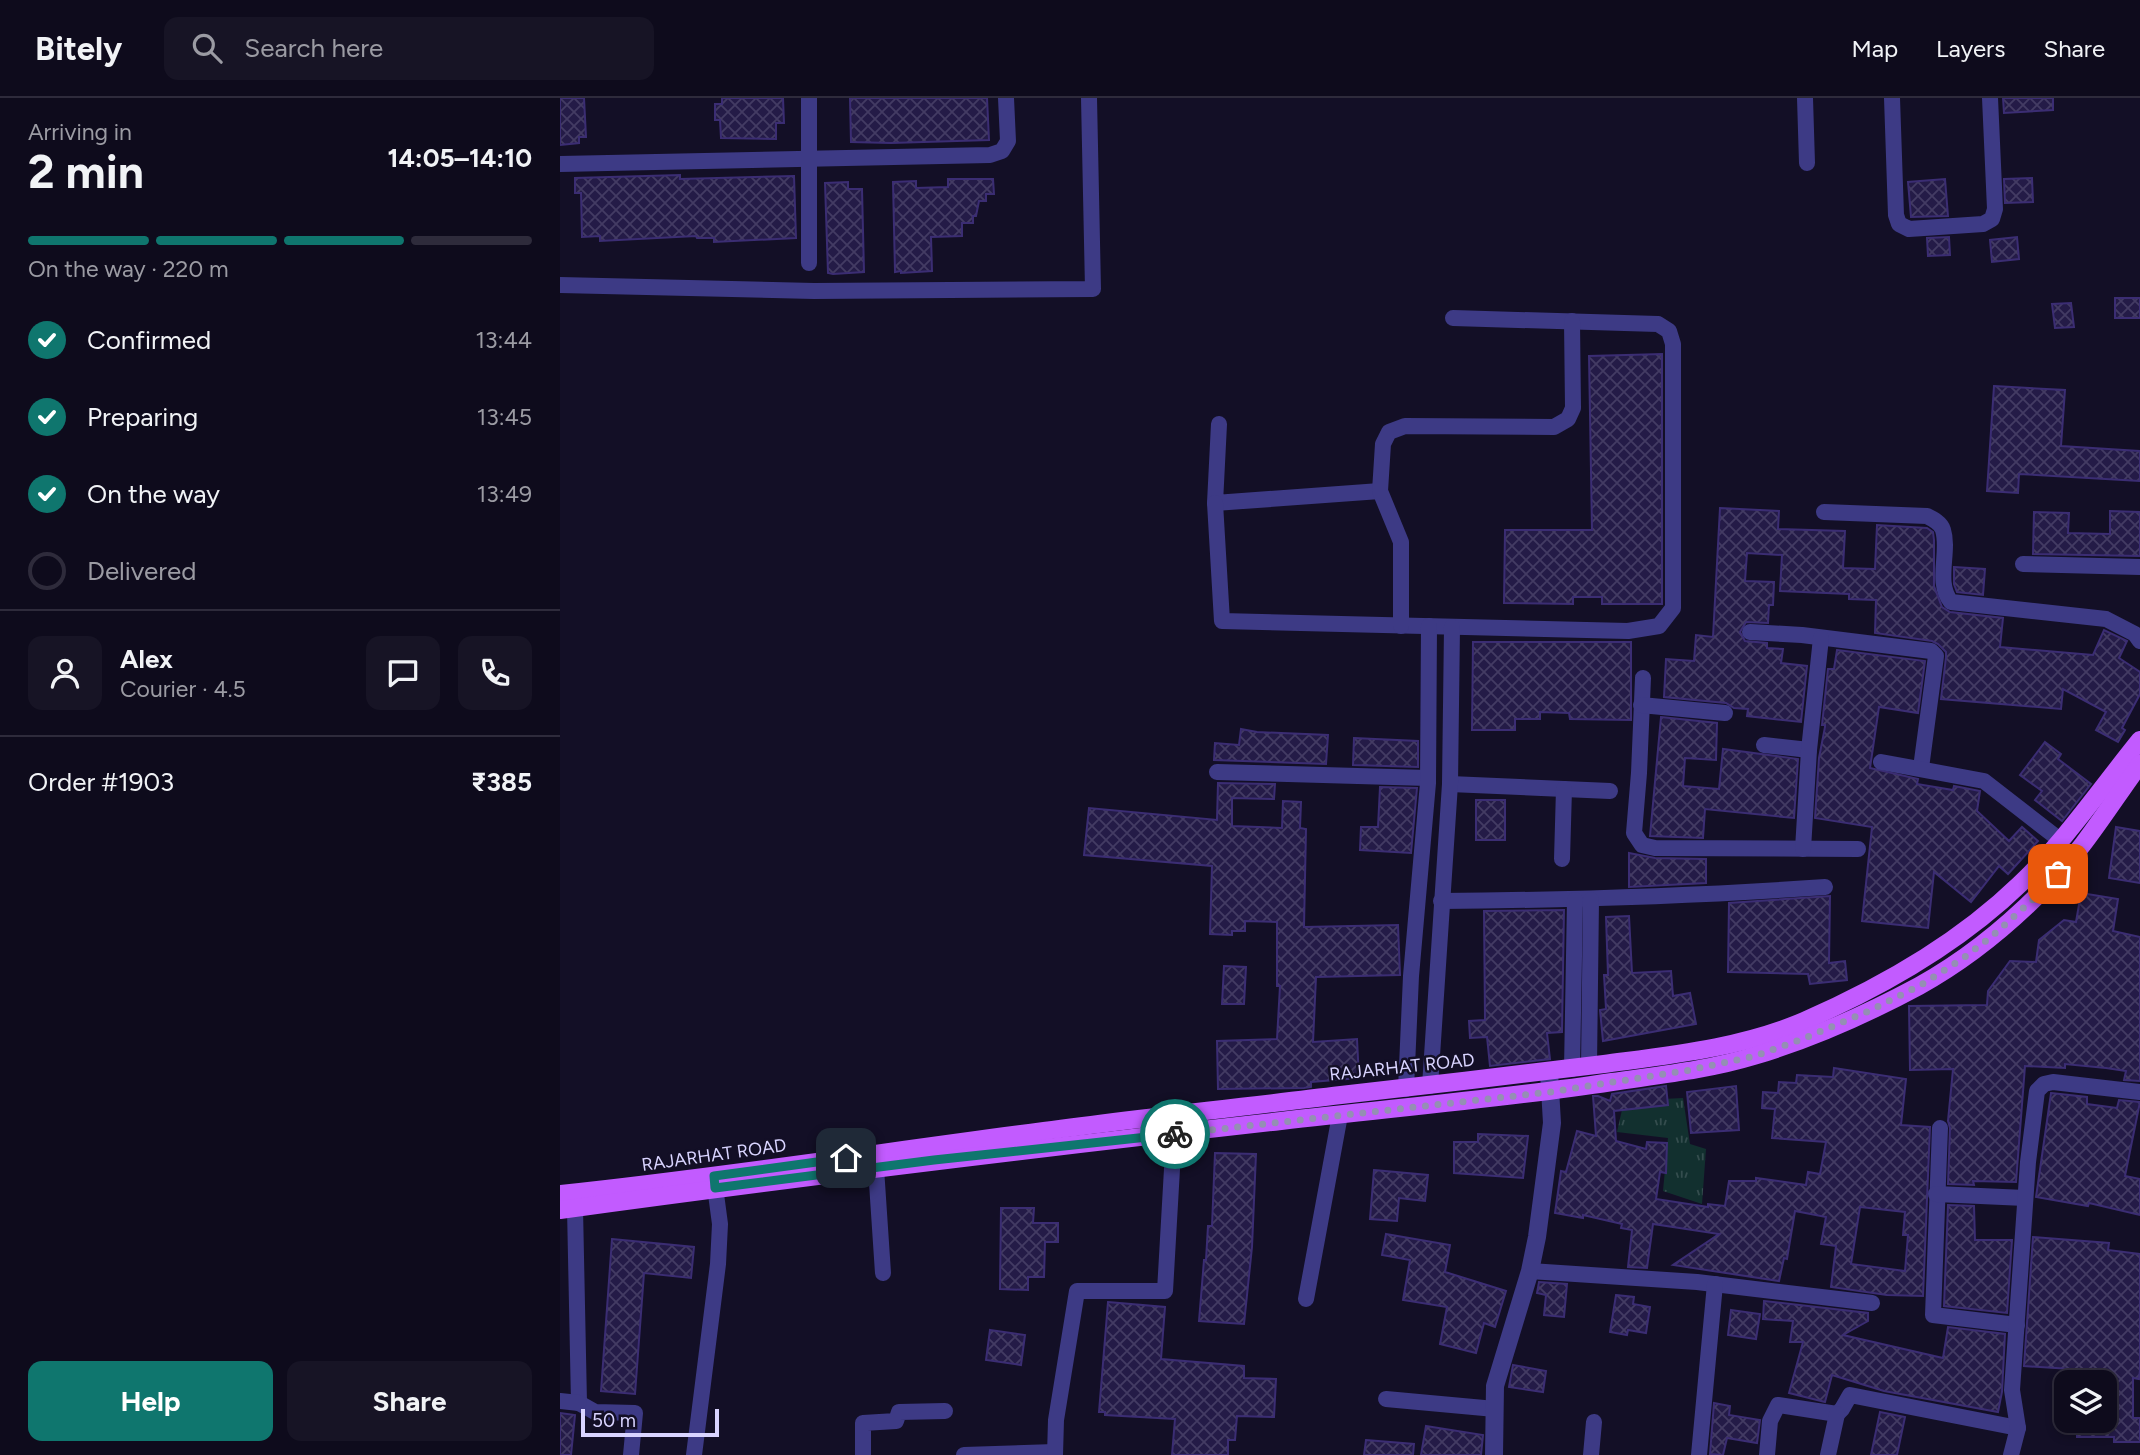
<!DOCTYPE html>
<meta charset="utf-8">
<style>
:root{--surface:#0e0b1c;--page:#171425;--text:#f1f3f6;--muted:#9b9ba3;--line:#2e2b3b;--accent:#0f766e}
body{margin:0;font-family:Figtree,sans-serif;background:var(--page);color:var(--text);height:100vh;display:flex;flex-direction:column;font-size:26px;white-space:nowrap}
*{box-sizing:border-box;margin:0}
p{font-size:23px;color:var(--muted)}
.icon{flex:none;width:38px;height:38px;fill:none;stroke:currentColor;stroke-width:2;stroke-linecap:round;stroke-linejoin:round}
.map{position:relative;flex:1;overflow:hidden}
.drawer{display:flex;flex-direction:column;background:var(--surface);width:560px}
.drawer>*{flex:none}
.tools{position:absolute;left:1494px;top:1272px;display:grid;gap:14px}
.tools a{display:grid;place-items:center;width:63px;height:63px;border-radius:14px;background:var(--surface);box-shadow:0 4px 10px #0003,0 0 0 2px var(--line);font-size:35px}
.scale{position:absolute;left:21px;bottom:18px;width:138px;box-sizing:border-box;padding-left:7px;border:4px solid #d9d4ff;border-top:0;font-size:19px;line-height:24px;white-space:nowrap;color:#d9d4ff;-webkit-text-stroke:5px #130f26;paint-order:stroke}
.pin{position:absolute;display:grid;place-items:center;width:60px;height:60px;color:#fff;margin:-30px;border-radius:14px;box-shadow:0 4px 10px #0006}
.courier{position:absolute;display:grid;place-items:center;width:70px;height:70px;margin:-35px;border:5px solid #0f766e;border-radius:50%;background:#fff;color:#222;box-shadow:0 2px 9px #0007}
.headline em{font-style:normal;font-weight:700}
.headline div{display:flex;flex-direction:column-reverse}
.headline{display:flex;align-items:center;justify-content:space-between;height:119px;padding:0 28px}
h1{font-size:46px;font-weight:700;line-height:52px}
.bar{display:grid;grid-template-columns:repeat(4,1fr);gap:10px 7px;align-content:center;height:84px;padding:0 28px}
.bar i{height:9px;border-radius:5px;background:var(--line)}
.bar .current{background:var(--accent)}
.bar p{grid-column:span 4}
.line{display:flex;align-items:center;gap:18px;padding:0 28px;border-top:2px solid var(--line)}
.line div{flex:1}
.round{display:grid;place-items:center;flex:none;width:74px;height:74px;border-radius:14px;background:var(--page)}
ol{padding:0 28px;list-style:none}
li{display:flex;align-items:center;gap:21px;height:77px}
li p{margin-inline-start:auto}
li .icon{padding:7px;border-radius:50%;background:var(--accent);color:#fff;stroke-width:4}
li:last-child{color:var(--muted)}
li i{width:38px;height:38px;border:4px solid var(--line);border-radius:50%}
.primary-button{display:flex;gap:14px;margin-top:auto;padding:14px 28px}
.primary-button a{flex:1;height:80px;border-radius:14px;background:var(--accent);color:#fff;font-size:28px;font-weight:700;line-height:80px;text-align:center}
.primary-button a+a{background:var(--page);color:var(--text)}
header{display:flex;align-items:center;gap:42px;box-sizing:border-box;height:98px;padding:0 35px;background:var(--surface);border-bottom:2px solid var(--line)}
header strong{font-size:33px}
nav{display:flex;gap:38px;margin-inline-start:auto;font-size:24px}
.search{width:490px;height:63px;background:var(--page);display:flex;align-items:center;gap:18px;box-sizing:border-box;padding:0 24px;border-radius:14px;color:var(--muted);font-size:26px}
main{display:flex;flex:1;min-height:0}
.map>svg:first-child{display:block}
</style>
<header>
<strong>Bitely</strong>
<div class="search"><svg class="icon" aria-label="search" viewBox="0 0 24 24"><circle cx="10" cy="10" r="6"/><path d="M15 15l6 6"/></svg>Search here</div>
<nav><a>Map</a><a>Layers</a><a>Share</a></nav>
</header>
<main>
<section class="drawer">
<div class="headline"><div><h1>2 min</h1><p>Arriving in</p></div><em>14:05–14:10</em></div>
<div class="bar"><i class="current"></i><i class="current"></i><i class="current"></i><i></i><p>On the way · 220 m</p></div>
<ol>
<li><svg class="icon" aria-label="check" viewBox="0 0 24 24"><path d="M5 12l5 5 9-10"/></svg>Confirmed<p>13:44</p></li>
<li><svg class="icon" aria-label="check" viewBox="0 0 24 24"><path d="M5 12l5 5 9-10"/></svg>Preparing<p>13:45</p></li>
<li><svg class="icon" aria-label="check" viewBox="0 0 24 24"><path d="M5 12l5 5 9-10"/></svg>On the way<p>13:49</p></li>
<li><i></i>Delivered</li>
</ol>
<div class="line" style="height:126px"><a class="round"><svg class="icon" aria-label="person" viewBox="0 0 24 24"><circle cx="12" cy="8" r="4"/><path d="M4 21q1-7 8-7t8 7"/></svg></a><div><b>Alex</b><p>Courier · 4.5</p></div><a class="round"><svg class="icon" aria-label="chat" viewBox="0 0 24 24"><path d="M4 5h16v11H9l-5 4z"/></svg></a><a class="round"><svg class="icon" aria-label="phone" viewBox="0 0 24 24"><path d="M5 4h4l2 5-3 2q2 4 5 5l2-3 5 2v4C11 20 4 13 5 4z"/></svg></a></div>
<div class="line" style="height:91px"><div>Order #1903</div><b>₹385</b></div>
<div class="primary-button"><a>Help</a><a>Share</a></div>
</section>
<div class="map">
<svg width="1580" height="1357" viewBox="0 0 1580 1357">
<defs>
<pattern id="grass-tufts" width="24" height="20" patternUnits="userSpaceOnUse" patternTransform="scale(1.75)"><rect width="24" height="20" fill="#12302f"/><path d="M3 7l-1-3M5 7V3M7 7l1-3M15 17l-1-3M17 17v-4M19 17l1-3" fill="none" stroke="#344d4e"/></pattern>
<pattern id="building-cross-hatch" width="8" height="8" patternUnits="userSpaceOnUse" patternTransform="scale(1.75)"><rect width="8" height="8" fill="#241b47"/><path d="M0 0l8 8M0 8l8-8" fill="none" stroke="#433b63"/></pattern>
</defs>
<rect width="100%" height="100%" fill="#130f26"/>
<path fill="url(#grass-tufts)" d="M1123,1000L1130,1046L1146,1051L1142,1106L1103,1093L1108,1040L1057,1034L1064,1003Z"/>
<g fill="url(#building-cross-hatch)" stroke="#3b2d73" stroke-width="2" fill-rule="evenodd">
<path d="M0,0H24L26,39H19V45L0,47Z"/>
<path d="M162,0H223L224,25H216V41L161,40L160,22H155V6H162Z"/>
<path d="M290,0H427L429,42L331,45L291,44Z"/>
<path d="M1443,0H1493V12L1444,15Z"/>
<path d="M120,77V81L234,78L236,140L154,144V140H137L136,138L40,143V138L22,139L21,95H15V80Z"/>
<path d="M1472,80L1473,104L1445,105L1444,81Z"/>
<path d="M388,81H433L434,96H426V103H419L416,118H413V125H402V138L371,139L372,173L341,175V173L335,174L333,84L356,83V90L388,89Z"/>
<path d="M1385,81L1388,118L1351,119L1348,84Z"/>
<path d="M288,84V91H302L304,174L273,176L268,175L265,85Z"/>
<path d="M1389,139L1390,157L1368,158L1367,140Z"/>
<path d="M1457,139L1459,161L1432,164L1430,142Z"/>
<rect x="1555" y="200" width="25" height="20"/>
<path d="M1511,205L1514,229L1495,230L1492,206Z"/>
<path d="M1102,256V506H1042V499H1013V506L944,505L945,432H1032L1029,258Z"/>
<path d="M1434,288L1505,292L1501,348L1580,353V383L1459,376L1458,395L1427,393Z"/>
<path d="M1160,410L1219,413L1218,431L1285,433L1283,470L1315,471L1317,427L1367,430L1373,434L1374,442V488L1382,509L1390,514L1443,520L1440,549L1533,557L1544,532L1567,543L1559,560L1580,574V596L1562,630L1565,632L1558,644L1536,632L1546,614L1503,591L1501,611L1381,601L1386,559V554L1378,546L1372,543L1315,535L1316,502L1289,501V496L1220,493L1222,457L1187,455L1185,483L1214,484L1213,507H1209L1208,525L1186,524L1180,534L1185,543L1207,545V550L1223,551L1221,565L1247,568L1241,624L1187,618L1188,611L1174,610L1166,605L1104,599L1106,561L1134,563L1136,537L1153,539Z"/>
<path d="M1550,413L1580,414V458L1473,456L1474,414L1509,415L1508,435L1550,436Z"/>
<path d="M1394,469L1425,471L1423,497L1397,494L1394,486Z"/>
<path d="M913,544H1071V622L1010,621L1009,615L980,614V621H955V632H912Z"/>
<path d="M1277,552L1365,563L1358,615L1319,609L1310,670L1358,681L1357,686L1393,692L1394,688L1420,693L1417,713L1449,743L1462,729L1478,743L1448,776L1439,768L1411,804L1374,774L1368,830L1302,823L1312,729L1255,720L1259,660L1265,629V627H1262L1268,571H1274Z"/>
<path d="M1101,619L1157,625L1156,662L1125,660L1123,688L1159,691L1163,651L1238,661L1234,720L1145,711L1143,740L1090,738Z"/>
<path d="M681,631L697,634L768,637L766,666L654,662L655,645L679,647Z"/>
<path d="M794,640L858,643V669L793,667Z"/>
<path d="M1485,644L1501,656L1498,661L1531,686L1502,723L1475,702L1482,693L1460,677Z"/>
<path d="M658,685L715,686L714,701L672,700V728L722,730L723,703L741,704L740,730L746,731L744,829L838,827L840,877L756,879L753,944L797,941L799,980L751,984V989L744,990L658,991L657,943L717,941L720,888H717V824L685,823V833H672V837L650,836L652,768L524,757L529,710L657,722Z"/>
<path d="M820,689L857,690L851,755L800,752L801,729H818Z"/>
<rect x="916" y="702" width="29" height="40"/>
<path d="M1556,729L1580,733V785L1549,780Z"/>
<path d="M1069,755L1095,760L1146,761V785L1069,789Z"/>
<path d="M1521,795L1558,801L1553,833L1580,839V983L1564,982L1566,973L1546,970L1505,966V970L1465,968L1456,1084L1413,1083L1414,1087L1388,1086L1390,1030L1388,1023L1393,971L1350,972L1349,908L1427,907L1428,893L1450,863L1476,864L1479,842L1504,822L1516,824Z"/>
<path d="M1270,798L1269,865L1285,863L1287,882L1250,886L1248,876L1168,874L1169,805Z"/>
<path d="M1004,812L1002,934L987,935L990,961L930,968L927,939L910,940L909,923L925,922L924,813Z"/>
<path d="M1069,818L1072,875L1111,873L1113,898L1130,895L1136,926L1043,943L1040,912L1046,911L1044,877H1048L1046,819Z"/>
<path d="M664,868L686,869L684,906H662Z"/>
<path d="M1274,970L1346,981L1341,1027L1370,1029L1363,1198L1327,1197L1271,1189L1276,1148L1261,1146L1266,1119L1235,1113L1227,1161L1224,1160L1219,1183L1113,1167L1159,1136L1093,1126L1087,1170L1068,1169L1072,1132L1061,1130L1062,1126L1023,1117V1120L995,1115L1001,1073L1006,1074L1017,1033L1036,1038L1033,998H1038L1050,1003L1052,996L1106,988L1108,1007L1054,1013L1056,1043L1086,1051L1087,1044L1107,1045L1106,1075L1100,1074L1096,1101L1148,1109V1106L1165,1108L1169,1083H1196V1080L1246,1087L1248,1074L1260,1076L1266,1044L1212,1040L1215,1011L1202,1010L1203,994L1218,995L1219,984L1236,985L1237,977L1273,979ZM1300,1109L1345,1114L1343,1137H1348L1345,1173L1291,1166Z"/>
<path d="M1176,988L1179,1032L1131,1035L1127,994Z"/>
<path d="M1491,995L1527,999V1006L1557,1010L1559,1002L1580,1004L1565,1078L1580,1081V1117L1529,1105L1528,1108L1476,1099Z"/>
<path d="M918,1036L968,1038L963,1080L894,1075V1044H918Z"/>
<path d="M655,1055L696,1056L692,1149L684,1226L639,1223L644,1162H646L648,1128H652Z"/>
<path d="M814,1072L868,1077L865,1103L839,1100L837,1123L810,1121Z"/>
<path d="M1388,1107L1414,1108L1415,1142H1452L1447,1215L1384,1208Z"/>
<path d="M441,1110H474L473,1125H498V1144H485L484,1179H468V1192L440,1191Z"/>
<path d="M826,1136L890,1147L885,1174L946,1193L935,1229L924,1225L916,1255L880,1246L887,1209L843,1202L850,1162L822,1157Z"/>
<path d="M1473,1139L1549,1145L1548,1152L1580,1156V1272L1579,1281L1573,1280V1320H1580V1344H1554V1339H1517V1323H1545V1284H1511V1271L1464,1268Z"/>
<path d="M52,1141L134,1149L131,1180L84,1175L75,1296L41,1293Z"/>
<path d="M979,1184L1007,1186L1004,1219L984,1217L986,1197L977,1195Z"/>
<path d="M1056,1197L1074,1199L1073,1206L1090,1209L1086,1235L1068,1232L1067,1237L1050,1234Z"/>
<path d="M1204,1203L1308,1215V1223L1283,1237L1383,1260L1388,1229L1445,1236L1442,1294L1438,1314L1324,1293L1272,1277L1265,1304L1229,1295L1243,1244H1230L1233,1223L1203,1221Z"/>
<path d="M548,1204L605,1209L601,1261L684,1268V1280L716,1281L714,1319L677,1318L675,1342H668V1357H612L615,1321L545,1317V1314H539Z"/>
<path d="M1171,1212L1200,1216L1196,1241L1168,1237Z"/>
<path d="M430,1232L465,1237L461,1267L426,1262Z"/>
<path d="M953,1267L986,1273L983,1294L949,1289Z"/>
<path d="M1154,1305L1170,1308L1169,1317L1200,1322L1197,1345L1167,1340L1163,1357L1150,1356Z"/>
<path d="M1320,1314L1345,1319L1337,1357H1311Z"/>
<path d="M0,1315L15,1317L11,1357H0Z"/>
<path d="M866,1328L923,1337L921,1357H861Z"/>
<path d="M806,1342L854,1346L853,1357H804Z"/>
</g>
<g fill="none" stroke-linecap="round" stroke-linejoin="round">
<g stroke="#3d3a85" stroke-width="16">
<path d="M1245,0L1247,65"/>
<path d="M1332,0L1336,117L1339,126L1349,131L1423,126L1432,121L1435,111L1430,0"/>
<path d="M0,66L430,57L442,53L448,43L446,0"/>
<path d="M249,165V0"/>
<path d="M0,187L254,193L533,191L529,0"/>
<path d="M659,326L655,405L820,393"/>
<path d="M655,405L662,523L1068,533L1099,528L1113,510V246L1109,233L1098,226L893,220"/>
<path d="M1264,414L1367,418C1373,421 1381,425 1383,432C1390,454 1375,484 1391,504L1546,521L1575,536L1580,543"/>
<path d="M1463,466L1580,469"/>
<path d="M841,528V444L820,393L823,346L829,334L845,328L994,329L1008,321L1013,310L1012,223"/>
<path d="M1190,534L1242,537L1371,553L1376,558L1361,670"/>
<path d="M1083,580L1079,675L1074,735L1082,747L1095,750L1298,751"/>
<path d="M1081,607L1165,615"/>
<path d="M1204,647L1249,652"/>
<path d="M1321,664L1424,683L1500,742"/>
<path d="M657,674L868,680"/>
<path d="M890,686L1050,693"/>
<path d="M1243,751L1249,652L1261,540"/>
<path d="M1002,761L1004,691"/>
<path d="M881,803C1010,802 1137,798 1265,789"/>
<path d="M1029,968L1031,802"/>
<path d="M1012,971L1015,802"/>
<path d="M870,988L890,686L892,529"/>
<path d="M846,991L851,878L868,685L869,528"/>
<path d="M1380,1030L1373,1217L1457,1227"/>
<path d="M316,1070L323,1175"/>
<path d="M1376,1096L1465,1100"/>
<path d="M15,1110L19,1305L35,1314L75,1315L71,1357"/>
<path d="M970,1173L1137,1184L1312,1205"/>
<path d="M746,1201L780,1017"/>
<path d="M826,1301L935,1311"/>
<path d="M0,1303L19,1305"/>
<path d="M134,1357L158,1166L160,1126L154,1081"/>
<path d="M303,1357V1325L336,1323L339,1314L385,1313"/>
<path d="M404,1357L495,1354"/>
<path d="M495,1357L496,1322L517,1193H605L614,1036"/>
<path d="M1031,1357L1034,1324"/>
<path d="M1139,1357L1155,1186"/>
<path d="M1207,1357L1210,1323L1218,1307L1277,1316L1282,1311L1290,1297L1458,1330"/>
<path d="M1268,1357L1277,1316"/>
<path d="M1451,1357L1458,1330L1452,1292L1468,1064L1477,993L1484,986L1493,984L1580,994"/>
</g>
<path stroke="#3d3a85" stroke-width="18" d="M934,1357L935,1288L970,1173L977,1139L992,1025L989,974"/>
<g stroke="#c25bff" stroke-width="18">
<path d="M0,1096C162,1079 322,1054 484,1033C582,1020 682,1009 781,997C869,987 956,977 1044,966C1111,957 1181,950 1244,923C1322,889 1398,846 1460,786C1505,743 1541,690 1580,642"/>
<path d="M0,1112C240,1079 480,1050 721,1023C831,1010 942,1001 1052,984C1099,977 1148,972 1194,958C1251,941 1307,916 1359,888C1406,862 1450,826 1487,788C1523,752 1550,707 1580,666"/>
</g>
</g>
<g fill="none" stroke-linecap="round" stroke-linejoin="round">
<path stroke="#948fb3" stroke-width="7" stroke-dasharray="0 12.6" d="M615,1036L990,994L1130,972L1195,958L1240,942L1309,913L1361,887L1402,861L1431,839L1488,788L1498,776"/>
<path stroke="#0f766e" stroke-width="9" d="M286,1060L154,1078L155,1090L374,1062L615,1036"/>
</g>
<g text-anchor="middle" dominant-baseline="central" stroke-width="5" stroke-linejoin="round" paint-order="stroke">
<g font-size="18" fill="#d9d4ff" stroke="#130f26">
<text transform="translate(842 969) rotate(-6)">RAJARHAT ROAD</text>
<text transform="translate(154 1057) rotate(-8)">RAJARHAT ROAD</text>
</g>
</g>
</svg>
<div class="tools">
<a><svg class="icon" aria-label="layers" viewBox="0 0 24 24"><path d="M12 4l9 5-9 5-9-5zM3 14l9 5 9-5"/></svg></a>
</div>
<div class="scale">50 m</div>
<div class="pin" style="left:1498px;top:776px;background:#ea580c"><svg class="icon" aria-label="bag" viewBox="0 0 24 24"><path d="M5 8h14l-1 12H6zM9 8a3 3 0 0 1 6 0"/></svg></div>
<div class="pin" style="left:286px;top:1060px;background:#1f2937"><svg class="icon" aria-label="home" viewBox="0 0 24 24"><path d="M3 11l9-7 9 7M6 9v11h12V9"/></svg></div>
<div class="courier" style="left:615px;top:1036px"><svg class="icon" aria-label="bike" viewBox="0 0 24 24"><circle cx="6" cy="16" r="4"/><circle cx="18" cy="16" r="4"/><path d="M6 16l4-8h5l3 8M10 8l3 8H6M13 5h3"/></svg></div>
</div>
</main>
